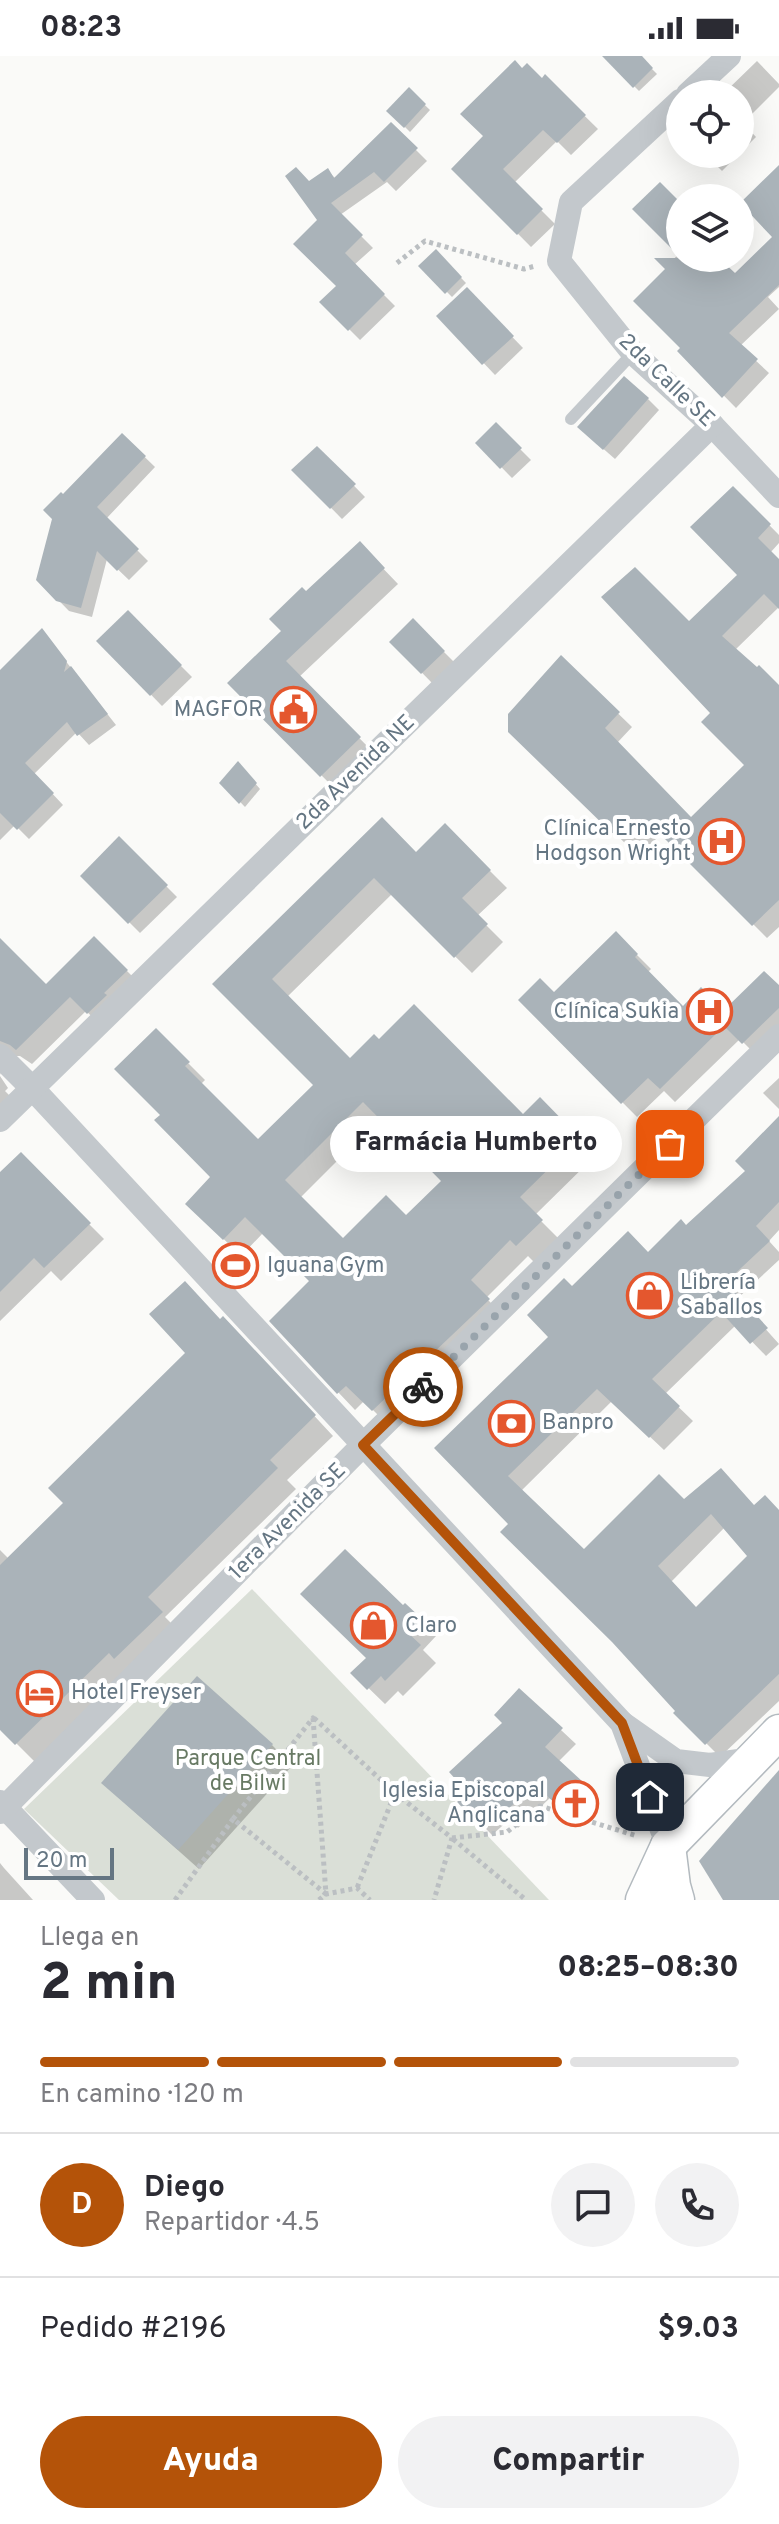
<!DOCTYPE html>
<html lang="es">
<meta charset="utf-8">
<style>
:root{--surface:#fff;--page:#f2f2f3;--text:#2b2b33;--muted:#7c7c81;--line:#e1e1e2;--accent:#b45309}
body{margin:0;font-family:Overpass,sans-serif;background:var(--page);color:var(--text);height:100vh;display:flex;flex-direction:column;font-size:30px;white-space:nowrap}
*{box-sizing:border-box;margin:0}
p{font-size:26px;color:var(--muted)}
.icon{flex:none;width:44px;height:44px;fill:none;stroke:currentColor;stroke-width:2;stroke-linecap:round;stroke-linejoin:round}
.map{position:relative;height:1844px;overflow:hidden}
.panel{display:flex;flex-direction:column;background:var(--surface);flex:1}
.panel>*{flex:none}
.buttons{position:absolute;left:666px;top:24px;display:grid;gap:16px}
.buttons a{display:grid;place-items:center;width:88px;height:88px;border-radius:50%;background:var(--surface);box-shadow:0 8px 32px #0002;font-size:40px}
.scale{position:absolute;left:24px;bottom:20px;width:90px;box-sizing:border-box;padding-left:8px;border:4px solid #657683;border-top:0;font-size:22px;line-height:28px;white-space:nowrap;color:#657683;-webkit-text-stroke:6px #fff;paint-order:stroke}
.pin{position:absolute;display:grid;place-items:center;width:68px;height:68px;color:#fff;margin:-34px;border-radius:16px;box-shadow:0 4px 12px #0006}
.courier{position:absolute;display:grid;place-items:center;width:80px;height:80px;margin:-40px;border:6px solid #b45309;border-radius:50%;background:#fff;color:#222;box-shadow:0 2px 10px #0007}
.bubble{position:absolute;height:56px;border-radius:28px;background:var(--surface);box-shadow:0 8px 32px #0002;font-size:26px;font-weight:800;line-height:56px;text-align:center}
.overview em{font-style:normal;font-weight:800}
.overview div{display:flex;flex-direction:column-reverse}
.overview{display:flex;align-items:center;justify-content:space-between;height:136px;padding:0 40px}
h1{font-size:52px;font-weight:800;line-height:60px}
.bar{display:grid;grid-template-columns:repeat(4,1fr);gap:12px 8px;align-content:center;height:96px;padding:0 40px}
.bar i{height:10px;border-radius:6px;background:var(--line)}
.bar .selected{background:var(--accent)}
.bar p{grid-column:span 4}
.line{display:flex;align-items:center;gap:20px;padding:0 40px;border-top:2px solid var(--line)}
.line div{flex:1}
.round{display:grid;place-items:center;flex:none;width:84px;height:84px;border-radius:42px;background:var(--page)}
.primary-button{display:flex;gap:16px;margin-top:auto;padding:16px 40px}
.primary-button a{flex:1;height:92px;border-radius:48px;background:var(--accent);color:#fff;font-size:32px;font-weight:800;line-height:92px;text-align:center}
.primary-button a+a{background:var(--page);color:var(--text)}
.status{display:flex;justify-content:space-between;align-items:center;height:56px;padding:0 40px;background:var(--surface);direction:ltr}
.status svg{height:22px;fill:currentColor}
.map>svg:first-child{display:block}
</style>
<div class="status"><b>08:23</b><svg viewBox="0 0 49 12"><path d="M0 12V9h3v3zM5 12V6h3v6zM10 12V3h3v9zM15 12V0h3v12zM26 1h20v11H26zM47 4h2v5h-2z"/></svg></div>
<div class="map">
<svg width="779" height="1844" viewBox="0 0 779 1844">
<rect width="100%" height="100%" fill="#fafaf8"/>
<path fill="#dadfd7" d="M252,1533L549,1844H119L24,1753Z"/>
<g fill="#0003" fill-rule="evenodd">
<path d="M620,0H639L657,18L639,35L612,8Z"/>
<path d="M757,5L779,28V31L743,67L756,81L740,97V38H723Z"/>
<path d="M522,14L542,25L545,21L598,73L571,99L557,85L514,127L555,168L531,191L454,113L486,80Z"/>
<path d="M409,34L430,54L410,76L389,55Z"/>
<path d="M391,69L427,105L396,135L387,126L340,159L373,192L354,209L395,250L360,284L322,246L338,230L309,127L327,114L336,123Z"/>
<path d="M705,98H739L722,115Z"/>
<path d="M779,111V231L768,241L779,253L740,290L769,317L736,352L680,295L683,292L668,214L665,211L679,198L680,149V202H717L735,220L774,181Z"/>
<path d="M436,196L466,227L452,241L421,210Z"/>
<path d="M467,234L523,292L495,319L439,260Z"/>
<path d="M648,343L659,354L615,403L591,382Z"/>
<path d="M496,369L531,404L512,422L478,387Z"/>
<path d="M122,379L155,411L106,463L148,505L129,524L107,503L92,561L69,555L38,523Z"/>
<path d="M317,392L365,441L342,463L294,414Z"/>
<path d="M733,432L779,479V487L770,497L779,506V551L735,594L779,632V871L767,882L662,777L646,793L628,790L510,675L561,602L632,671L617,687L691,764L747,709L713,657L689,568L740,519Z"/>
<path d="M374,503L398,528L299,621L374,697L336,734L230,627L284,575L306,538Z"/>
<path d="M128,557L192,621L162,650L99,585Z"/>
<path d="M413,565L455,607L433,628L392,586Z"/>
<path d="M42,575L116,669L89,689L77,676L34,718L63,749L29,783L15,769L0,784V617Z"/>
<path d="M243,713L260,733L245,751L222,727Z"/>
<path d="M382,764L416,798L445,770L507,832L477,860L503,886L472,917L392,838L287,941L350,1005L523,1061L540,1044L595,1100L535,1159L558,1182L534,1206L528,1200L486,1242L505,1261L390,1371L364,1345L355,1354L271,1265L312,1225L263,1177L241,1200L188,1148L213,1121L163,1059L156,975L205,1024L201,1028L258,1086L316,1029L215,928ZM381,1061L444,1125L407,1162L343,1185L300,1142Z"/>
<path d="M119,783L177,841L140,877L83,820Z"/>
<path d="M616,878L651,913L647,917L683,952L724,957L779,932V980L758,1001L740,983L675,1046L664,1035L637,1061L521,944L554,939Z"/>
<path d="M94,882L142,930L104,972L86,955L32,1008L20,1000H11L4,1005L0,1019V894L46,930Z"/>
<path d="M0,1020L8,1032L5,1035L22,1052L0,1074Z"/>
<path d="M779,1022V1053L763,1037Z"/>
<path d="M779,1063V1174L769,1185L779,1196V1204L738,1242L779,1288L766,1300L736,1269L665,1338L693,1365L664,1394L612,1345L521,1435L584,1495L684,1446L755,1451L779,1468V1645L720,1701L676,1657L678,1655L511,1468L437,1392L551,1281L572,1232L648,1199L686,1172L748,1115ZM725,1471L750,1500L697,1554L671,1526Z"/>
<path d="M20,1099L104,1183L61,1225L51,1215L0,1265V1119Z"/>
<path d="M221,1265L242,1282L333,1380L287,1424L296,1433L165,1561L180,1576L36,1707L0,1671V1494L9,1503L66,1447Z"/>
<path d="M405,1550L436,1580L423,1594L436,1607L403,1640L398,1635L385,1648L353,1617L368,1602Z"/>
<path d="M519,1635L576,1688L558,1706L596,1742L575,1764L550,1742L518,1772L510,1763L492,1779L460,1746L470,1736Z"/>
<path d="M272,1689L292,1710L199,1813L125,1747Z"/>
<path d="M0,1807L4,1812L33,1844H0Z"/>
</g>
<g fill="#aab3b9" fill-rule="evenodd">
<path d="M602,0H642L653,12L633,32Z"/>
<path d="M515,4L522,12L527,7L542,22L545,18L586,59L557,87L543,74L503,113L543,153L517,179L451,113L483,80L460,58Z"/>
<path d="M409,31L426,48L404,72L386,55Z"/>
<path d="M391,66L418,92L384,126L374,116L331,147L363,179L345,197L385,238L348,275L319,246L336,230L293,188L317,164L285,120L296,111L309,125L328,112L334,122Z"/>
<path d="M779,109V229L729,277L758,303L722,342L677,295L680,292L633,245L665,213L654,202H719L735,217L772,181L740,147Z"/>
<path d="M660,126L680,146V201L632,153Z"/>
<path d="M436,193L462,221L445,238L418,210Z"/>
<path d="M467,231L514,280L482,309L436,260Z"/>
<path d="M624,320L649,342L603,394L577,371Z"/>
<path d="M496,366L522,392L500,413L475,387Z"/>
<path d="M122,377L146,400L97,451L139,493L117,515L97,495L81,552L56,545L36,524L52,463L43,454L61,436L63,438Z"/>
<path d="M317,390L356,428L330,453L291,414Z"/>
<path d="M733,430L771,468L758,482L779,503V553L764,538L722,580L757,611L759,609L779,629V844L752,870L647,765L632,780L612,777L508,676V658L561,599L620,656L605,672L691,761L744,709L701,666L710,657L601,541L635,511L689,565L737,519L690,471Z"/>
<path d="M360,485L385,512L286,605L361,681L320,721L227,627L281,575L269,563L302,531L306,535Z"/>
<path d="M128,554L182,609L150,640L96,585Z"/>
<path d="M413,562L445,595L421,618L389,586Z"/>
<path d="M42,572L67,605L64,616L71,610L108,658L77,680L67,666L25,707L54,737L17,774L0,757V614Z"/>
<path d="M238,705L257,727L239,748L219,727Z"/>
<path d="M382,761L416,796L445,767L491,814L462,842L488,868L454,902L374,822L272,923L350,1002L374,978L379,983L414,948L523,1058L540,1041L580,1082L520,1141L543,1164L516,1190L510,1184L471,1224L490,1243L372,1355L346,1330L337,1338L269,1265L309,1225L245,1161L223,1184L185,1148L210,1121L154,1064L160,1059L114,1013L156,972L190,1006L185,1010L258,1083L313,1029L212,928ZM363,1046L441,1125L406,1159L386,1139L343,1182L285,1124Z"/>
<path d="M119,780L168,829L128,868L80,820Z"/>
<path d="M616,875L638,898L635,901L683,950L701,931L724,954L764,915L779,929V952L742,988L724,970L660,1033L648,1022L621,1048L518,944L540,922L554,936Z"/>
<path d="M94,880L128,914L104,937L107,939L87,958L70,941L16,994L10,989L0,985V882L46,928Z"/>
<path d="M779,1060V1146L756,1170L770,1185L726,1226L768,1272L750,1288L721,1256L652,1323L680,1350L649,1382L597,1333L508,1420L584,1493L659,1418L684,1443L721,1412L754,1449L765,1439L779,1454V1618L705,1689L673,1657L675,1655L612,1586L500,1476L508,1468L434,1392L548,1281L527,1259L564,1222L572,1230L628,1175L648,1196L681,1163L686,1169L745,1115L735,1105ZM711,1458L747,1500L696,1551L658,1510Z"/>
<path d="M21,1096L91,1167L44,1212L34,1202L0,1236V1116Z"/>
<path d="M185,1225L220,1263L223,1260L316,1359L270,1404L278,1412L148,1541L163,1556L114,1603L109,1597L15,1689L0,1674V1509L63,1447L48,1432L185,1297L149,1258Z"/>
<path d="M345,1493L403,1549L405,1547L422,1563L408,1577L421,1589L385,1625L381,1620L367,1634L350,1617L366,1602L300,1538Z"/>
<path d="M197,1620L273,1688L178,1794L101,1727Z"/>
<path d="M519,1632L563,1672L545,1691L583,1726L559,1751L534,1728L502,1759L494,1750L476,1766L457,1746L467,1736L449,1716L502,1667L494,1659Z"/>
<path d="M779,1714V1844H723L699,1805Z"/>
</g>
<g fill="none" stroke-linecap="round" stroke-linejoin="round">
<defs>
<g id="secondary">
<path d="M668,1790L673,1830L677,1844"/>
<path d="M643,1844L668,1790L779,1676"/>
</g>
</defs>
<use href="#secondary" stroke="#b3babf" stroke-width="37"/>
<g stroke="#bbbfc2" stroke-width="5" stroke-dasharray="4 4" stroke-linecap="butt">
<path d="M397,207L425,185L524,213L535,210"/>
<path d="M313,1662L326,1838L233,1763Z"/>
<path d="M314,1662L395,1737L357,1832"/>
<path d="M395,1737L452,1782L434,1844"/>
<path d="M452,1782L507,1776L540,1750L637,1780"/>
<path d="M453,1783L526,1844"/>
<path d="M175,1844L233,1763"/>
<path d="M319,1844L326,1838L357,1832L370,1844"/>
</g>
<path stroke="#c3c8cc" stroke-width="12" d="M571,363L633,297"/>
<g stroke="#c3c8cc" stroke-width="24">
<path d="M688,38L729,0"/>
<path d="M680,45L571,146L559,205L633,297L712,369L779,440"/>
<path d="M0,1000L33,1033L622,1667L668,1790"/>
<path d="M0,1064L712,369"/>
<path d="M622,1667L676,1705L710,1709L753,1703"/>
<path d="M0,1746L93,1844"/>
<path d="M0,1756L363,1389L779,980"/>
</g>
<use href="#secondary" stroke="#fff" stroke-width="34"/>
</g>
<g fill="none" stroke-linecap="round" stroke-linejoin="round">
<path stroke="#99a4ac" stroke-width="8" stroke-dasharray="0 14.4" d="M423,1331L670,1088"/>
<path stroke="#b45309" stroke-width="10" d="M423,1331L363,1389L622,1667L650,1741"/>
</g>
<defs>
<symbol id="civic-ring" viewBox="-11 -11 22 22"><circle r="9.5" fill="#fff" stroke="#e4572e" stroke-width="1.5"/><path d="M-.6-6.5H3V-4.5H.6V-3L4-1V1h2V6H-6V1h2V-1L-.6-3ZM-1.2 2.5V6h2.4V2.5Z" fill="#e4572e"/></symbol>
<symbol id="hospital-ring" viewBox="-11 -11 22 22"><circle r="9.5" fill="#fff" stroke="#e4572e" stroke-width="1.5"/><path d="M-5-5h3v3.5h4V-5h3V5h-3V1.5h-4V5h-3Z" fill="#e4572e"/></symbol>
<symbol id="stadium-ring" viewBox="-11 -11 22 22"><circle r="9.5" fill="#fff" stroke="#e4572e" stroke-width="1.5"/><path d="M0-5a6.5 5 0 1 0 0 10a6.5 5 0 1 0 0-10ZM-3.5-1.8h7v3.6h-7Z" fill="#e4572e"/></symbol>
<symbol id="shop-ring" viewBox="-11 -11 22 22"><circle r="9.5" fill="#fff" stroke="#e4572e" stroke-width="1.5"/><path d="M-5-2.5h2.3a2.7 3.5 0 0 1 5.4 0H5L5.5 6h-11ZM-1.5-2.5h3a1.5 2.3 0 0 0-3 0Z" fill="#e4572e"/></symbol>
<symbol id="bank-ring" viewBox="-11 -11 22 22"><circle r="9.5" fill="#fff" stroke="#e4572e" stroke-width="1.5"/><path d="M-6-4H6V4H-6ZM0-2.3a2.3 2.3 0 1 0 0 4.6a2.3 2.3 0 1 0 0-4.6Z" fill="#e4572e"/></symbol>
<symbol id="hotel-ring" viewBox="-11 -11 22 22"><circle r="9.5" fill="#fff" stroke="#e4572e" stroke-width="1.5"/><path d="M-6-4.5h1.5V1H6V5H4.5V3h-9V5H-6ZM-4 0a1.8 1.8 0 1 1 3.6 0ZM.5 0V-2.5h3Q6-2.5 6 0Z" fill="#e4572e"/></symbol>
<symbol id="church-ring" viewBox="-11 -11 22 22"><circle r="9.5" fill="#fff" stroke="#e4572e" stroke-width="1.5"/><path d="M-1.2-6h2.4v3.5h3.3v2.4h-3.3V6h-2.4V-.1h-3.3v-2.4h3.3Z" fill="#e4572e"/></symbol>
</defs>
<g fill-rule="evenodd">
<use href="#civic-ring" x="268" y="628" width="51" height="51"/>
<use href="#hospital-ring" x="696" y="760" width="51" height="51"/>
<use href="#hospital-ring" x="684" y="930" width="51" height="51"/>
<use href="#stadium-ring" x="210" y="1184" width="51" height="51"/>
<use href="#shop-ring" x="624" y="1214" width="51" height="51"/>
<use href="#bank-ring" x="486" y="1342" width="51" height="51"/>
<use href="#shop-ring" x="348" y="1544" width="51" height="51"/>
<use href="#hotel-ring" x="14" y="1612" width="51" height="51"/>
<use href="#church-ring" x="550" y="1722" width="51" height="51"/>
</g>
<g text-anchor="middle" dominant-baseline="central" stroke-width="8" stroke-linejoin="round" paint-order="stroke">
<g font-size="22" fill="#657683" stroke="#fff">
<text transform="translate(666 325) rotate(44)">2da Calle SE</text>
<text transform="translate(356 717) rotate(-44)">2da Avenida NE</text>
<text transform="translate(288 1466) rotate(-45)">1era Avenida SE</text>
</g>
<g font-size="22" fill="#657683" stroke="#fff" text-anchor="start">
<text x="263" y="654" text-anchor="end">MAGFOR</text>
<text x="691" y="773" text-anchor="end">Clínica Ernesto<tspan x="691" dy="25">Hodgson Wright</tspan></text>
<text x="679" y="956" text-anchor="end">Clínica Sukia</text>
<text x="267" y="1210">Iguana Gym</text>
<text x="680" y="1227">Librería<tspan x="680" dy="25">Saballos</tspan></text>
<text x="542" y="1367">Banpro</text>
<text x="405" y="1570">Claro</text>
<text x="71" y="1637">Hotel Freyser</text>
<text x="545" y="1735" text-anchor="end">Iglesia Episcopal<tspan x="545" dy="25">Anglicana</tspan></text>
</g>
<g font-size="22" fill="#687a64" stroke="#fff">
<text x="248" y="1703">Parque Central<tspan x="248" dy="25">de Bilwi</tspan></text>
</g>
</g>
</svg>
<div class="buttons">
<a><svg class="icon" aria-label="locate" viewBox="0 0 24 24"><circle cx="12" cy="12" r="6"/><path d="M12 2v4M12 18v4M2 12h4M18 12h4"/></svg></a>
<a><svg class="icon" aria-label="layers" viewBox="0 0 24 24"><path d="M12 4l9 5-9 5-9-5zM3 14l9 5 9-5"/></svg></a>
</div>
<div class="scale">20 m</div>
<div class="pin" style="left:670px;top:1088px;background:#ea580c"><svg class="icon" aria-label="bag" viewBox="0 0 24 24"><path d="M5 8h14l-1 12H6zM9 8a3 3 0 0 1 6 0"/></svg></div>
<div class="pin" style="left:650px;top:1741px;background:#1f2937"><svg class="icon" aria-label="home" viewBox="0 0 24 24"><path d="M3 11l9-7 9 7M6 9v11h12V9"/></svg></div>
<div class="courier" style="left:423px;top:1331px"><svg class="icon" aria-label="bike" viewBox="0 0 24 24"><circle cx="6" cy="16" r="4"/><circle cx="18" cy="16" r="4"/><path d="M6 16l4-8h5l3 8M10 8l3 8H6M13 5h3"/></svg></div>
<div class="bubble" style="left:330px;top:1060px;width:292px">Farmácia Humberto</div>
</div>
<section class="panel">
<div class="overview"><div><h1>2 min</h1><p>Llega en</p></div><em>08:25–08:30</em></div>
<div class="bar"><i class="selected"></i><i class="selected"></i><i class="selected"></i><i></i><p>En camino · 120 m</p></div>
<div class="line" style="height:144px"><b class="round" style="background:var(--accent);color:#fff">D</b><div><b>Diego</b><p>Repartidor · 4.5</p></div><a class="round"><svg class="icon" aria-label="chat" viewBox="0 0 24 24"><path d="M4 5h16v11H9l-5 4z"/></svg></a><a class="round"><svg class="icon" aria-label="phone" viewBox="0 0 24 24"><path d="M5 4h4l2 5-3 2q2 4 5 5l2-3 5 2v4C11 20 4 13 5 4z"/></svg></a></div>
<div class="line" style="height:104px"><div>Pedido #2196</div><b>$9.03</b></div>
<div class="primary-button"><a>Ayuda</a><a>Compartir</a></div>
</section>
